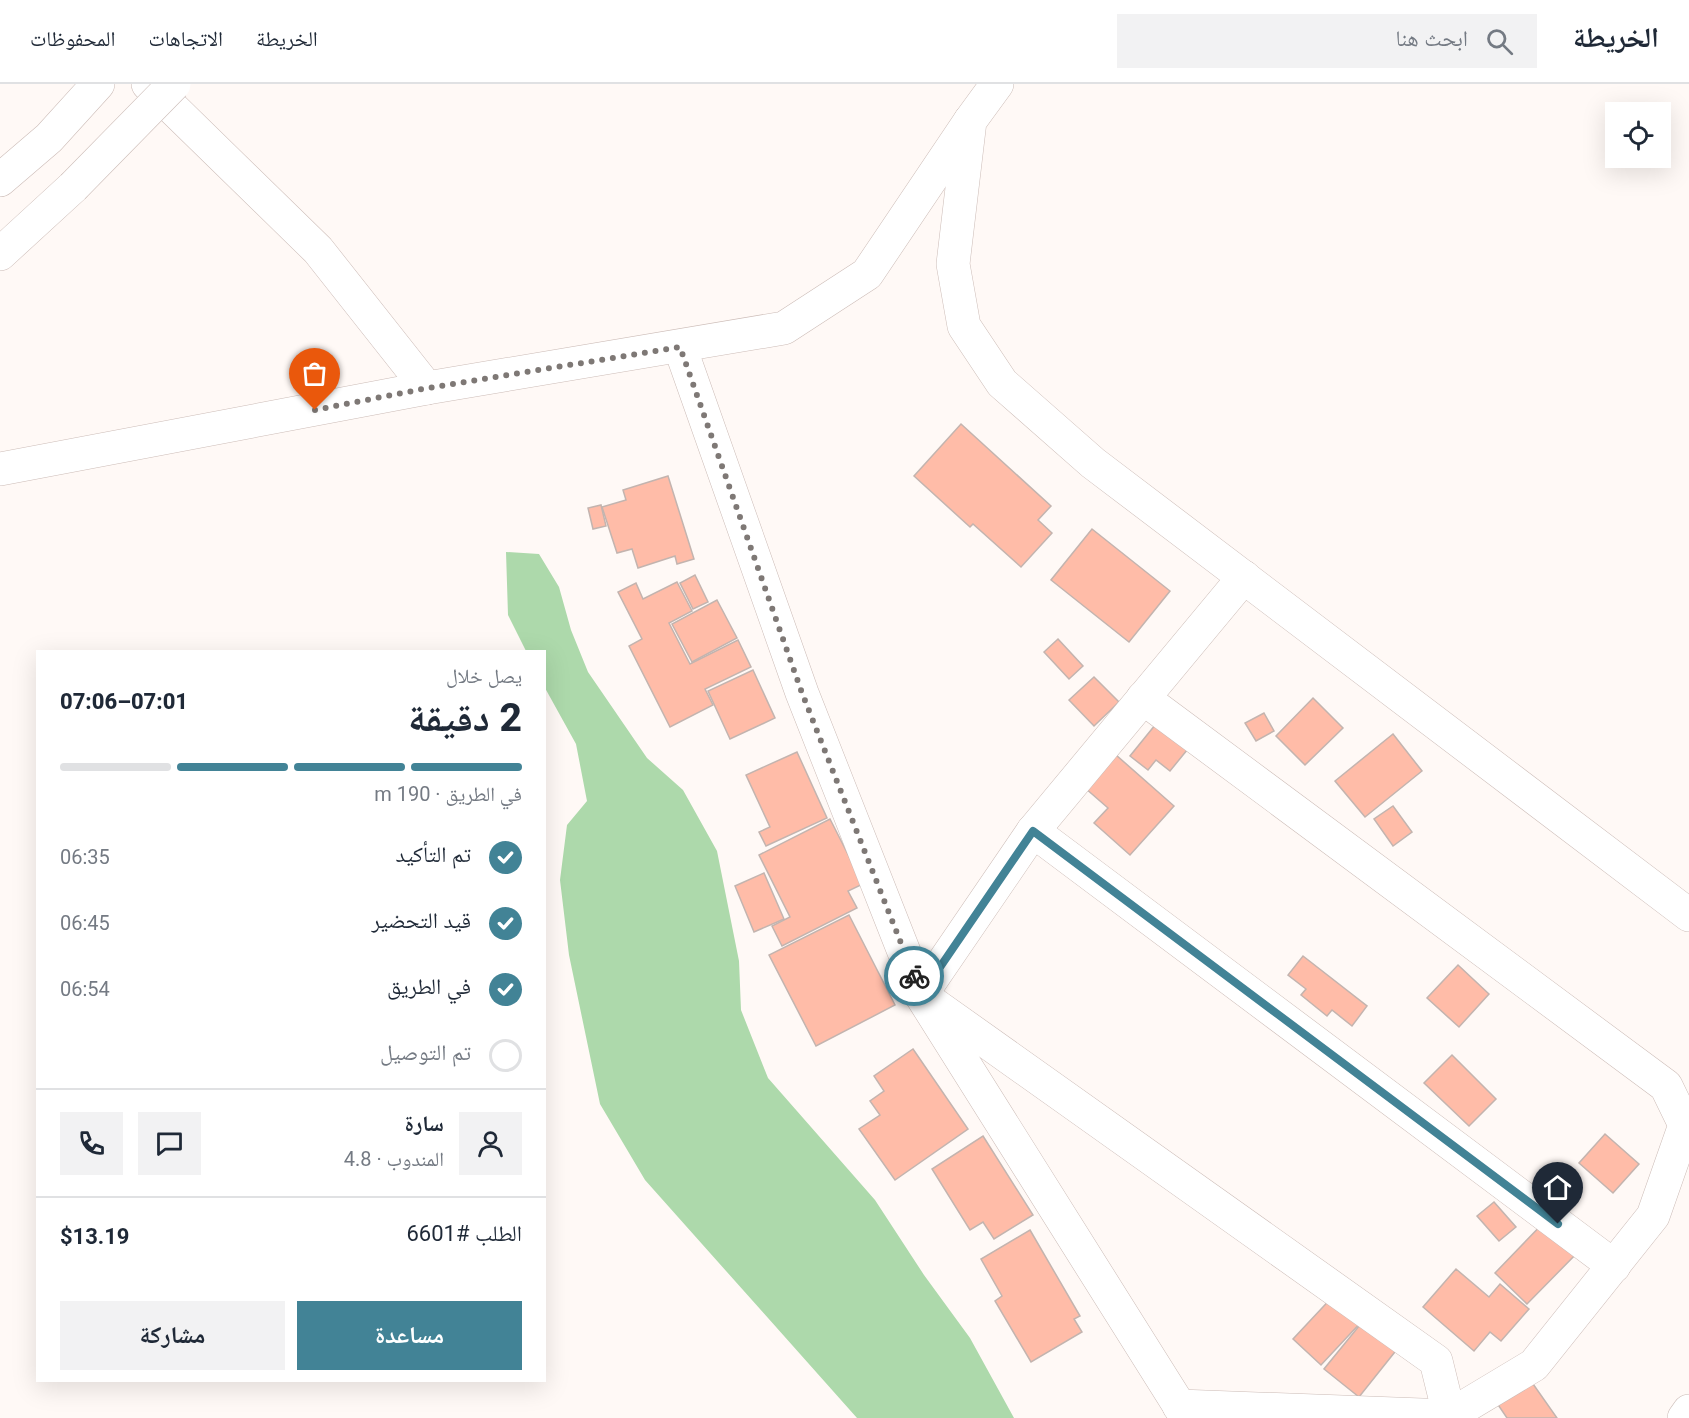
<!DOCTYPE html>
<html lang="ar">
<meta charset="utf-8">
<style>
:root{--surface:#fff;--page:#f2f2f3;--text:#1f2937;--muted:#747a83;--line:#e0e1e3;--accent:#428396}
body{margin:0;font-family:Roboto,"Noto Naskh Arabic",sans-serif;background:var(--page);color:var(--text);direction:rtl;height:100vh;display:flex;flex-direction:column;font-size:22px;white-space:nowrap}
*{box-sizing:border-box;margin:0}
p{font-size:20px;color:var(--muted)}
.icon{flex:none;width:33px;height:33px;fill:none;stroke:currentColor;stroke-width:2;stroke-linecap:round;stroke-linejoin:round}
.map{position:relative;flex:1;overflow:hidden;direction:ltr}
.drawer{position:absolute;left:36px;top:566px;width:510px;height:732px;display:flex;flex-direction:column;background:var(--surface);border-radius:0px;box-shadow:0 6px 24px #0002;direction:rtl}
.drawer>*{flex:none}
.fabs{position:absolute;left:1605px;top:18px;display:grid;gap:12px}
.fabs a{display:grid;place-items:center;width:66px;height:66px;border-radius:0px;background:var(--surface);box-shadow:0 6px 24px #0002;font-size:30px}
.pin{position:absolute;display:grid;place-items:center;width:51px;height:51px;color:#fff;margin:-62px -26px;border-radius:50% 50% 50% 0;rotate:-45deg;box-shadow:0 0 6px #0007}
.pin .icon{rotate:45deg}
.courier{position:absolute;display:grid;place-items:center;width:60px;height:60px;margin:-30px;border:4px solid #428396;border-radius:50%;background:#fff;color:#222;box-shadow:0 2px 8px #0007}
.head em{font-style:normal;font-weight:800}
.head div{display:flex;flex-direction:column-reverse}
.head{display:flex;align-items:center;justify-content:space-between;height:102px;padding:0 24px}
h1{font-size:39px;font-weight:800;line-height:45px}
.bar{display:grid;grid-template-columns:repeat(4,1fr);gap:9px 6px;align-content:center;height:72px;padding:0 24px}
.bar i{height:8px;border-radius:4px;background:var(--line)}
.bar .selected{background:var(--accent)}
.bar p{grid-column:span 4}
.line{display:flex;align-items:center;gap:15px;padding:0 24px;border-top:2px solid var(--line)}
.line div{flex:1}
.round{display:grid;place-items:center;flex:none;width:63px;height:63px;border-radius:0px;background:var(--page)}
ol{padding:0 24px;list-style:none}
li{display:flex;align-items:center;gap:18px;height:66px}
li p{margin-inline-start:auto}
li .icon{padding:6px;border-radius:50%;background:var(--accent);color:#fff;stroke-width:4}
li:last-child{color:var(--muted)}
li i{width:33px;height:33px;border:3px solid var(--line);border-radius:50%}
.action{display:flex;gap:12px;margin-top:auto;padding:12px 24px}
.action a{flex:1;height:69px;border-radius:0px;background:var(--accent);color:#fff;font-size:24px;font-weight:800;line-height:69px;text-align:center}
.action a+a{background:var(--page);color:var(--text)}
header{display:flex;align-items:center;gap:36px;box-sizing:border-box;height:84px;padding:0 30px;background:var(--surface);border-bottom:2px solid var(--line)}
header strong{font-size:28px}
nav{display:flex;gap:33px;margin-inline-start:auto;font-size:21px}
.search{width:420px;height:54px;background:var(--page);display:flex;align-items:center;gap:15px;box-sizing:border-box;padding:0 21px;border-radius:0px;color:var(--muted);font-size:22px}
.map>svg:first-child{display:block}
</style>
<header>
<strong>الخريطة</strong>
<div class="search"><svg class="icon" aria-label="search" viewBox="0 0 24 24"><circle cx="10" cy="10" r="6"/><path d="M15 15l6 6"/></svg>ابحث هنا</div>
<nav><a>الخريطة</a><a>الاتجاهات</a><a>المحفوظات</a></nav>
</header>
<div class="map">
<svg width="1689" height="1334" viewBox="0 0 1689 1334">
<rect width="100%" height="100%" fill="#fff9f6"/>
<path fill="#add9ab" d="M506,468L539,470L559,503L571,546L588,588L647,674L683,706L717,767L739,877L741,926L768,994L875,1116L924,1191L970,1254L1014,1334H857L645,1096L600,1020L569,871L560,796L567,741L587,717L576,660L545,604L544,567H526L508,531Z"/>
<g fill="#ffbca8" stroke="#c3b4af" stroke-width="1.5">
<path d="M961,340L1051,422L1038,436L1052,449L1021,483L973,440L970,443L914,392Z"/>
<path d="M668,392L694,475L677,480L675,472L638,484L632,465L617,469L602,423L626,416L623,406Z"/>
<path d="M601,421L606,442L593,445L588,424Z"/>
<path d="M1092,445L1170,507L1129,558L1051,496Z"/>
<path d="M695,491L708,518L693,525L680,499Z"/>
<path d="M677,498L692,527L669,539L690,580L738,556L751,583L705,605L713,621L670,643L629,562L642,555L618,508L636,499L643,515Z"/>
<path d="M717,516L737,554L692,578L672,540Z"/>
<path d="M1058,555L1083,582L1069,595L1044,568Z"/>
<path d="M753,586L775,634L730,655L708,607Z"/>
<path d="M1094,593L1119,618L1094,642L1069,616Z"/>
<path d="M1313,614L1343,644L1305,681L1276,652Z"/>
<path d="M1264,629L1274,647L1256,657L1245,639Z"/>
<path d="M1164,630L1196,655L1170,687L1156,676L1148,686L1130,672Z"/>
<path d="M1393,650L1422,687L1365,733L1335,697Z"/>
<path d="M1099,656L1174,722L1130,771L1094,739L1108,724L1069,690Z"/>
<path d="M797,668L827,734L766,762L759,748L770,743L746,691Z"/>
<path d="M1393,722L1412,748L1393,762L1374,735Z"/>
<path d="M830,735L863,800L848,807L857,824L782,862L772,842L790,833L759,771Z"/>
<path d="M764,789L784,835L754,848L735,802Z"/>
<path d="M849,831L895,921L816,962L769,871Z"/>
<path d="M1303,872L1367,922L1352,942L1332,926L1327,932L1301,911L1306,905L1288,891Z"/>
<path d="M1458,881L1489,910L1459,943L1427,914Z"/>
<path d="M913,965L968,1045L895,1096L859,1045L880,1031L870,1017L884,1007L874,992Z"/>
<path d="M1452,971L1496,1015L1469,1042L1424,999Z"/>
<path d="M1605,1050L1639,1080L1613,1109L1579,1079Z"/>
<path d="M983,1052L1033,1131L994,1155L983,1138L970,1146L932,1085Z"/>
<path d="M1494,1118L1516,1143L1499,1157L1477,1132Z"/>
<path d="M1550,1132L1582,1164L1527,1220L1495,1189Z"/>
<path d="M1030,1146L1080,1232L1074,1235L1082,1248L1031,1278L995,1217L1002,1212L981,1175Z"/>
<path d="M1456,1185L1489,1213L1500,1200L1529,1225L1501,1257L1490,1248L1474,1267L1423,1223Z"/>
<path d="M1336,1209L1364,1235L1321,1281L1293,1255Z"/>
<path d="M1368,1231L1402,1259L1359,1313L1324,1285Z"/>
<path d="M1519,1280L1557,1334H1507L1486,1303Z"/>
</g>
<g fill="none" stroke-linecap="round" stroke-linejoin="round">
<defs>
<g id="minor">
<path d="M148,0L318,166L427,304L784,244L867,190L970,37"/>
<path d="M680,263L802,609L921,911L1187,1334"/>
<path d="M0,385L427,304"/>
<path d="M1244,493L1033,747L921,911L1436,1277L1450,1334"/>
<path d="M1143,614L1666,1002L1685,1041L1653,1132L1534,1281L1449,1332L1179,1322"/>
<path d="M1033,747L1614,1182"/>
</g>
<g id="major">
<path d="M997,0L970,37L953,180L964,242L1002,299L1093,379L1689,831"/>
<path d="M1684,1334L1689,1327"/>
</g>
<g id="highway">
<path d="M0,96L49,54L98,0"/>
<path d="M0,170L73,103"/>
</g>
</defs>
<use href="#minor" stroke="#ccbcb7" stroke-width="34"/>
<use href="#major" stroke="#ccbcb7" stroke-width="34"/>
<use href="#highway" stroke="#ccbcb7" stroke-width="34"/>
<use href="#minor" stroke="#fff" stroke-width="33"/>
<use href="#major" stroke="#fff" stroke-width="33"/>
<use href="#highway" stroke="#fff" stroke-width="33"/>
<defs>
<path id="highway-bridge" d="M73,103L174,0"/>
</defs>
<use href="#highway-bridge" stroke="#ccbcb7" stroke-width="34" stroke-linecap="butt"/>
<use href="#highway-bridge" stroke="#fff" stroke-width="33"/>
</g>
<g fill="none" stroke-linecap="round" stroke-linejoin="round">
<path stroke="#7e7875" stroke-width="6" stroke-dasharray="0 10.8" d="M315,326L428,304L680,263L802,609L914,892"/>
<path stroke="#428396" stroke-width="8" d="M914,892L921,911L1033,747L1558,1140"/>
</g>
</svg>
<div class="fabs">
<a><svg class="icon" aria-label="locate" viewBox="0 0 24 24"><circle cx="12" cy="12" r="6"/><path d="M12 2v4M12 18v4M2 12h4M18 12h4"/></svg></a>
</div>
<div class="pin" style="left:315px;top:326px;background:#ea580c"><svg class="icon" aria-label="bag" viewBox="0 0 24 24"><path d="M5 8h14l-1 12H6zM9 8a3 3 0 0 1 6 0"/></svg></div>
<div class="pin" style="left:1558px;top:1140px;background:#1f2937"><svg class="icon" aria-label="home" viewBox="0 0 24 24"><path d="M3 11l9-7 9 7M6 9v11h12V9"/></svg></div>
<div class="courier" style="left:914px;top:892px"><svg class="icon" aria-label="bike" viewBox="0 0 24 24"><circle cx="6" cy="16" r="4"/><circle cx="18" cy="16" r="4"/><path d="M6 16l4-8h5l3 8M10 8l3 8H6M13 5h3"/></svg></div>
<section class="drawer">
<div class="head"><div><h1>2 دقيقة</h1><p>يصل خلال</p></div><em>07:01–07:06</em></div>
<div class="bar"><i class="selected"></i><i class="selected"></i><i class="selected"></i><i></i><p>في الطريق · 190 m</p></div>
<ol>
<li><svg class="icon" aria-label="check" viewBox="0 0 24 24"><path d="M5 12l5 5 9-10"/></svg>تم التأكيد<p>06:35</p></li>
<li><svg class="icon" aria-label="check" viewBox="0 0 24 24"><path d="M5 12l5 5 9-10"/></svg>قيد التحضير<p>06:45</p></li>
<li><svg class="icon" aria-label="check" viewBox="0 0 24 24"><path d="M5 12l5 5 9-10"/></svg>في الطريق<p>06:54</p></li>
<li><i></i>تم التوصيل</li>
</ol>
<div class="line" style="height:108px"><a class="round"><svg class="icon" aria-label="person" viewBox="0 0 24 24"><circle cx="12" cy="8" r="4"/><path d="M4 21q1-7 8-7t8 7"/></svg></a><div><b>سارة</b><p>المندوب · 4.8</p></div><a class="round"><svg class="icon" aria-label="chat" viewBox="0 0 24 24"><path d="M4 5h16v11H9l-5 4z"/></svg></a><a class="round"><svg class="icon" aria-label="phone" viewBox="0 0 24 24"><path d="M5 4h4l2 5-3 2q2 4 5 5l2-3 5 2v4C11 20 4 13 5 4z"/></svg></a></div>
<div class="line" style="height:78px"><div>الطلب #6601</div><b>$13.19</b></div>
<div class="action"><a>مساعدة</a><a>مشاركة</a></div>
</section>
</div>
